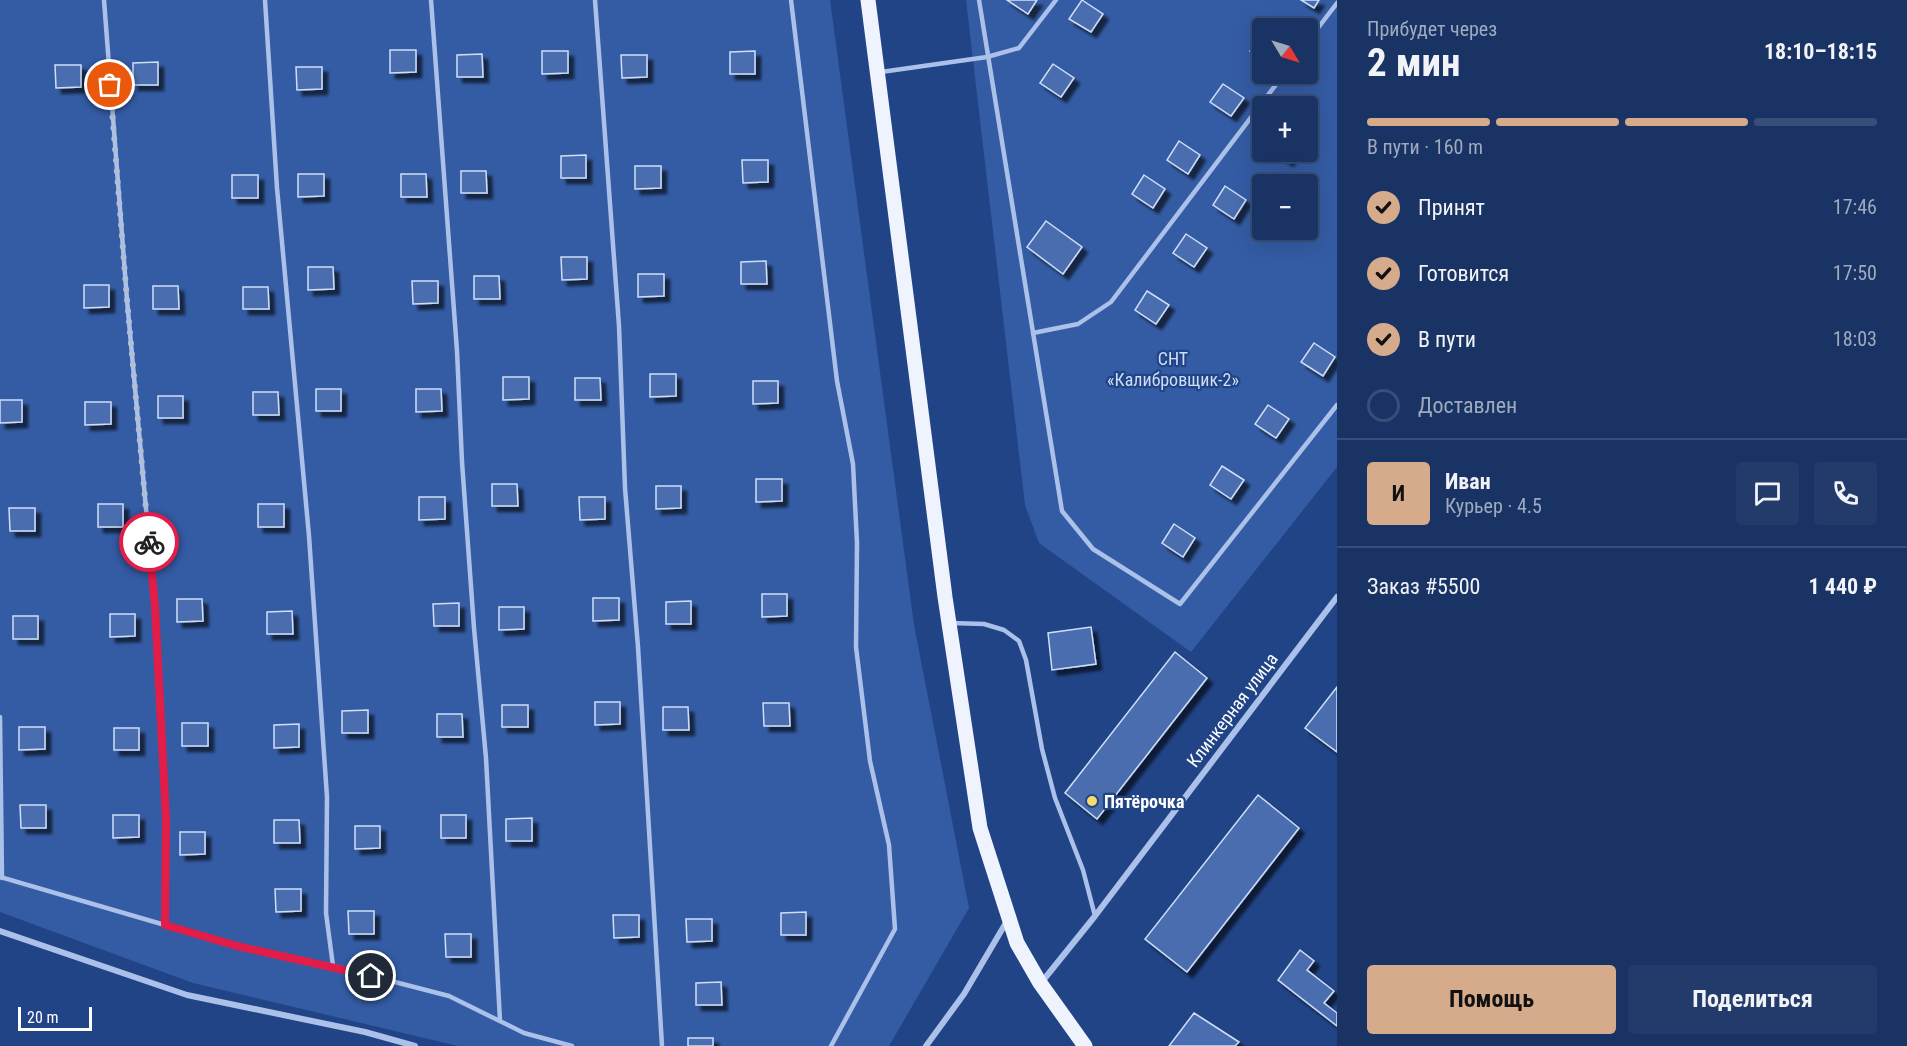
<!DOCTYPE html>
<html lang="ru">
<meta charset="utf-8">
<style>
:root{--surface:#193365;--page:#223b6b;--text:#f1f3f6;--muted:#9faabf;--line:#374e79;--accent:#d6ab8b}
body{margin:0;font-family:"Roboto Condensed",sans-serif;background:var(--page);color:var(--text);height:100vh;display:flex;flex-direction:column;font-size:22px;white-space:nowrap}
*{box-sizing:border-box;margin:0}
p{font-size:20px;color:var(--muted)}
.icon{flex:none;width:33px;height:33px;fill:none;stroke:currentColor;stroke-width:2;stroke-linecap:round;stroke-linejoin:round}
.map{position:relative;flex:1;overflow:hidden}
.side{display:flex;flex-direction:column;background:var(--surface);width:570px}
.side>*{flex:none}
.needle{width:39px;rotate:128deg}
.controls{position:absolute;left:1252px;top:18px;display:grid;gap:12px}
.controls a{display:grid;place-items:center;width:66px;height:66px;border-radius:6px;background:var(--surface);box-shadow:0 6px 24px #0002,0 0 0 2px var(--line);font-size:30px}
.scale{position:absolute;left:18px;bottom:15px;width:74px;box-sizing:border-box;padding-left:6px;border:3px solid #fff;border-top:0;font-size:16px;line-height:21px;white-space:nowrap;color:#fff;-webkit-text-stroke:4px #214487;paint-order:stroke}
.pin{position:absolute;display:grid;place-items:center;width:51px;height:51px;color:#fff;margin:-26px;border:3px solid #fff;border-radius:50%;box-shadow:0 2px 6px #0007}
.courier{position:absolute;display:grid;place-items:center;width:60px;height:60px;margin:-30px;border:4px solid #e11d48;border-radius:50%;background:#fff;color:#222;box-shadow:0 2px 8px #0007}
.summary em{font-style:normal;font-weight:700}
.summary div{display:flex;flex-direction:column-reverse}
.summary{display:flex;align-items:center;justify-content:space-between;height:102px;padding:0 30px}
h1{font-size:39px;font-weight:700;line-height:45px}
.bar{display:grid;grid-template-columns:repeat(4,1fr);gap:9px 6px;align-content:center;height:72px;padding:0 30px}
.bar i{height:8px;border-radius:4px;background:var(--line)}
.bar .active{background:var(--accent)}
.bar p{grid-column:span 4}
.line{display:flex;align-items:center;gap:15px;padding:0 30px;border-top:2px solid var(--line)}
.line div{flex:1}
.round{display:grid;place-items:center;flex:none;width:63px;height:63px;border-radius:6px;background:var(--page)}
ol{padding:0 30px;list-style:none}
li{display:flex;align-items:center;gap:18px;height:66px}
li p{margin-inline-start:auto}
li .icon{padding:6px;border-radius:50%;background:var(--accent);color:#111;stroke-width:4}
li:last-child{color:var(--muted)}
li i{width:33px;height:33px;border:3px solid var(--line);border-radius:50%}
.button{display:flex;gap:12px;margin-top:auto;padding:12px 30px}
.button a{flex:1;height:69px;border-radius:6px;background:var(--accent);color:#111;font-size:24px;font-weight:700;line-height:69px;text-align:center}
.button a+a{background:var(--page);color:var(--text)}
main{display:flex;flex:1;min-height:0}
.map>svg:first-child{display:block}
</style>
<main>
<div class="map">
<svg width="1337" height="1046" viewBox="0 0 1337 1046">
<defs>
<filter id="shadow"><feDropShadow dx="5.5" dy="5.5" stdDeviation="1.5" flood-color="#0009"/></filter>
</defs>
<rect width="100%" height="100%" fill="#214487"/>
<g fill="#345ca4" fill-rule="evenodd">
<path d="M0,0H830L914,625L969,908L889,1046H458L193,983L0,912Z"/>
<path d="M966,0H1337V467L1191,652L1039,543L1025,505ZM1263,28H1308V74H1263ZM1263,106H1308V152H1263ZM1263,184H1308V230H1263Z"/>
</g>
<g fill="#496daf" stroke="#cfdef7" stroke-width="1.5" filter="url(#shadow)">
<path d="M1007,0H1037L1028,14Z"/>
<path d="M1082,0L1103,14L1091,32L1069,19Z"/>
<path d="M1301,0H1319L1314,8Z"/>
<path d="M1263,32V59L1250,51Z"/>
<path d="M390,50H416V72L390,73Z"/>
<path d="M542,51H568V73L542,74Z"/>
<path d="M755,51V74H730V52Z"/>
<path d="M482,54L483,77H457V55Z"/>
<path d="M621,55H647V77L622,78Z"/>
<path d="M158,62V85H133V63Z"/>
<path d="M1053,64L1074,78L1061,97L1040,83Z"/>
<path d="M55,65H81V87L56,88Z"/>
<path d="M296,67H322V89L297,90Z"/>
<path d="M1223,84L1244,98L1231,116L1210,102Z"/>
<path d="M1179,141L1200,155L1188,174L1167,160Z"/>
<path d="M1274,152H1294L1288,161Z"/>
<path d="M586,155V178H561V156Z"/>
<path d="M742,160H768V182L743,183Z"/>
<path d="M635,166H661V188L635,189Z"/>
<path d="M461,171H486L487,193H461Z"/>
<path d="M298,174H324V196L298,197Z"/>
<path d="M401,174H426L427,197H401Z"/>
<rect x="232" y="175" width="26" height="23"/>
<path d="M1144,175L1165,189L1153,208L1132,194Z"/>
<path d="M1225,186L1246,200L1234,219L1213,205Z"/>
<path d="M1046,221L1082,247L1063,274L1027,247Z"/>
<path d="M1186,234L1207,248L1194,267L1173,253Z"/>
<path d="M561,257H587V279L562,280Z"/>
<path d="M766,261L767,284H741V262Z"/>
<path d="M308,267H333L334,289L308,290Z"/>
<path d="M638,274H664V296L638,297Z"/>
<path d="M474,276H499L500,299H474Z"/>
<path d="M412,281H438V303L413,304Z"/>
<path d="M84,285H109V307L84,308Z"/>
<path d="M153,286H178L179,309H153Z"/>
<path d="M243,287H268L269,309H243Z"/>
<path d="M1147,291L1169,305L1156,324L1135,310Z"/>
<path d="M1314,343L1335,357L1323,376L1301,362Z"/>
<path d="M650,374H676V396L650,397Z"/>
<path d="M503,377H529V399L503,400Z"/>
<path d="M575,378H600L601,400H575Z"/>
<path d="M753,381H778V403L753,404Z"/>
<rect x="316" y="389" width="25" height="22"/>
<path d="M416,389H441L442,411L416,412Z"/>
<path d="M253,392H278L279,415H253Z"/>
<rect x="158" y="396" width="25" height="22"/>
<path d="M0,400H22V422L0,423Z"/>
<path d="M85,402H111V424L85,425Z"/>
<path d="M1268,405L1289,419L1276,438L1255,424Z"/>
<path d="M1222,466L1244,480L1231,499L1210,485Z"/>
<path d="M756,479H782V501L756,502Z"/>
<path d="M492,484H517L518,506H492Z"/>
<path d="M656,486H681V508L656,509Z"/>
<path d="M419,497H445V519L419,520Z"/>
<path d="M579,497H605V519L580,520Z"/>
<rect x="98" y="504" width="25" height="23"/>
<rect x="258" y="504" width="26" height="23"/>
<path d="M9,508H35V531H10Z"/>
<path d="M1174,524L1195,538L1183,557L1162,543Z"/>
<path d="M762,594H787V616L762,617Z"/>
<path d="M593,598H619V620L593,621Z"/>
<path d="M177,599H202L203,621L177,622Z"/>
<path d="M691,601V624H666V602Z"/>
<path d="M459,603V626H434L433,604Z"/>
<path d="M499,607H524V629L499,630Z"/>
<path d="M292,611L293,634H267V612Z"/>
<path d="M110,614H135V636L110,637Z"/>
<rect x="13" y="616" width="25" height="23"/>
<path d="M1091,627L1096,664L1052,670L1048,633Z"/>
<path d="M1175,652L1207,678L1097,819L1065,793Z"/>
<path d="M1337,687V752L1305,728Z"/>
<path d="M595,702H620V724L595,725Z"/>
<path d="M763,703H789L790,726H764Z"/>
<rect x="502" y="705" width="26" height="22"/>
<path d="M663,707H688L689,730H663Z"/>
<path d="M368,710V733H342V711Z"/>
<path d="M437,714H462L463,737H437Z"/>
<rect x="182" y="723" width="26" height="23"/>
<path d="M299,724V747L274,748V725Z"/>
<path d="M19,727H45V749L19,750Z"/>
<rect x="114" y="728" width="25" height="22"/>
<path d="M1258,795L1299,828L1187,972L1145,939Z"/>
<path d="M20,805H46V828H21Z"/>
<path d="M113,815H139V837L113,838Z"/>
<rect x="441" y="815" width="25" height="23"/>
<path d="M532,818V841H506V819Z"/>
<path d="M274,820H299L300,843H274Z"/>
<path d="M355,826H380V848L355,849Z"/>
<path d="M180,832H205V854L180,855Z"/>
<path d="M275,889H301V911L276,912Z"/>
<path d="M348,911H374V934H349Z"/>
<path d="M806,912V935H781V913Z"/>
<path d="M613,915H639V937L614,938Z"/>
<path d="M686,919H712V941L687,942Z"/>
<path d="M445,934H471V957H446Z"/>
<path d="M1300,950L1314,961L1307,970L1334,991L1324,1003L1337,1013V1026L1278,980Z"/>
<path d="M721,982L722,1005H696V983Z"/>
<path d="M1194,1013L1239,1042L1235,1046H1169Z"/>
<rect x="688" y="1038" width="25" height="8"/>
</g>
<g fill="none" stroke-linecap="round" stroke-linejoin="round">
<g stroke="#abc1ea" stroke-width="4.5">
<path d="M104,0L127,300L155,607L166,819L165,925"/>
<path d="M265,0L277,188L309,536L327,797L326,913L333,966"/>
<path d="M431,0L457,351L462,462L474,628L486,758L500,1021"/>
<path d="M595,0L619,326L625,488L638,647L662,1046"/>
<path d="M791,0L837,381L853,464L857,543L856,647L870,761L889,845L895,929L831,1046"/>
<path d="M979,0L1062,511L1093,549L1180,604L1337,405"/>
<path d="M1308,41L1337,3"/>
<path d="M881,72L987,57L1019,48L1056,0"/>
<path d="M1033,333L1078,324L1111,302L1284,74"/>
<path d="M951,623L984,624L1004,630L1019,641L1026,660L1042,749L1055,798L1083,870L1095,916"/>
<path d="M0,717L2,878"/>
<path d="M0,877L237,946L333,966L449,996L524,1033L572,1046"/>
</g>
<g stroke="#abc1ea" stroke-width="6">
<path d="M0,931L187,995L365,1032L415,1046"/>
<path d="M1041,983L1095,916L1337,597"/>
<path d="M926,1046L964,994L1007,921"/>
</g>
<path stroke="#eef3fe" stroke-width="15" d="M868,0L945,597L980,828L1017,943L1040,983L1085,1046"/>
</g>
<g fill="none" stroke-linecap="round" stroke-linejoin="round">
<path stroke="#b1bed5" stroke-width="6" stroke-dasharray="0 10.8" d="M110,85L127,300L149,542"/>
<path stroke="#e11d48" stroke-width="8" d="M149,542L155,607L166,819L165,925L237,946L371,976"/>
</g>
<circle fill="#f7dc6c" stroke="#214487" stroke-width="2" cx="1092" cy="801" r="6"/>
<g text-anchor="middle" dominant-baseline="central" stroke-width="4.5" stroke-linejoin="round" paint-order="stroke">
<g font-size="18" fill="#cfdef7" stroke="#214487">
<text x="1173" y="358">СНТ<tspan x="1173" dy="21">«Калибровщик-2»</tspan></text>
</g>
<g font-size="18" fill="#fff" stroke="#214487">
<text transform="translate(1232 710) rotate(-53)">Клинкерная улица</text>
</g>
<g font-size="18" font-weight="bold" fill="#fff" stroke="#214487" text-anchor="start">
<text x="1104" y="801">Пятёрочка</text>
</g>
</g>
</svg>
<div class="controls">
<a><svg class="needle" viewBox="-14 -14 28 28"><path d="M0-13l5 13h-10z" fill="#e53935"/><path d="M0 13l5-13h-10z" fill="#9faabf"/></svg></a>
<a>+</a>
<a>−</a>
</div>
<div class="scale">20 m</div>
<div class="pin" style="left:110px;top:85px;background:#ea580c"><svg class="icon" aria-label="bag" viewBox="0 0 24 24"><path d="M5 8h14l-1 12H6zM9 8a3 3 0 0 1 6 0"/></svg></div>
<div class="pin" style="left:371px;top:976px;background:#1f2937"><svg class="icon" aria-label="home" viewBox="0 0 24 24"><path d="M3 11l9-7 9 7M6 9v11h12V9"/></svg></div>
<div class="courier" style="left:149px;top:542px"><svg class="icon" aria-label="bike" viewBox="0 0 24 24"><circle cx="6" cy="16" r="4"/><circle cx="18" cy="16" r="4"/><path d="M6 16l4-8h5l3 8M10 8l3 8H6M13 5h3"/></svg></div>
</div>
<section class="side">
<div class="summary"><div><h1>2 мин</h1><p>Прибудет через</p></div><em>18:10–18:15</em></div>
<div class="bar"><i class="active"></i><i class="active"></i><i class="active"></i><i></i><p>В пути · 160 m</p></div>
<ol>
<li><svg class="icon" aria-label="check" viewBox="0 0 24 24"><path d="M5 12l5 5 9-10"/></svg>Принят<p>17:46</p></li>
<li><svg class="icon" aria-label="check" viewBox="0 0 24 24"><path d="M5 12l5 5 9-10"/></svg>Готовится<p>17:50</p></li>
<li><svg class="icon" aria-label="check" viewBox="0 0 24 24"><path d="M5 12l5 5 9-10"/></svg>В пути<p>18:03</p></li>
<li><i></i>Доставлен</li>
</ol>
<div class="line" style="height:108px"><b class="round" style="background:var(--accent);color:#111">И</b><div><b>Иван</b><p>Курьер · 4.5</p></div><a class="round"><svg class="icon" aria-label="chat" viewBox="0 0 24 24"><path d="M4 5h16v11H9l-5 4z"/></svg></a><a class="round"><svg class="icon" aria-label="phone" viewBox="0 0 24 24"><path d="M5 4h4l2 5-3 2q2 4 5 5l2-3 5 2v4C11 20 4 13 5 4z"/></svg></a></div>
<div class="line" style="height:78px"><div>Заказ #5500</div><b>1 440 ₽</b></div>
<div class="button"><a>Помощь</a><a>Поделиться</a></div>
</section>
</main>
